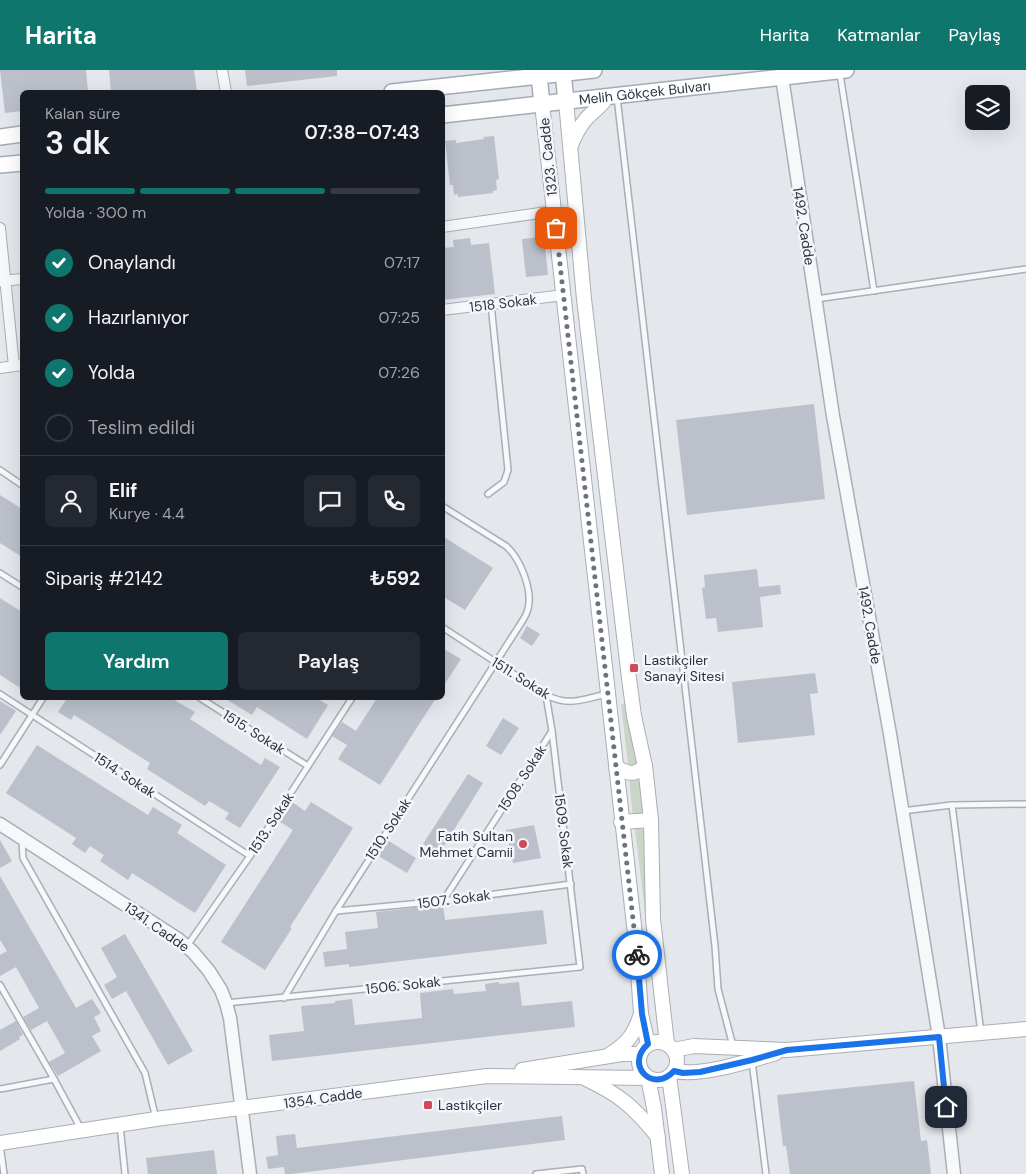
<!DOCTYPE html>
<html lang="tr">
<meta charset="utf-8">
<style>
:root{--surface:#171b24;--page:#242831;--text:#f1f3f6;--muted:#9ea1a6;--line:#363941;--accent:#0f766e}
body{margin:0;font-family:"DM Sans",sans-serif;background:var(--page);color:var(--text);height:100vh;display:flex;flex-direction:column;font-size:19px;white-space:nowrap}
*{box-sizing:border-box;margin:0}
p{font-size:16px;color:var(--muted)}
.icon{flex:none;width:28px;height:28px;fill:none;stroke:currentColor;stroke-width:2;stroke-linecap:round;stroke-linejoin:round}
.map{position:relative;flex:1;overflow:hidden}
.panel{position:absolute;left:20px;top:20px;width:425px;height:610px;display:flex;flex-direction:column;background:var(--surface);border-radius:8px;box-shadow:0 5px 20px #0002}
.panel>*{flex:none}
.controls{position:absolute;left:965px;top:15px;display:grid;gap:10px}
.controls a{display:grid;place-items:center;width:45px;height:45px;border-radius:8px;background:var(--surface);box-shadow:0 5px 20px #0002;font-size:25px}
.pin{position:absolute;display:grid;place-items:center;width:42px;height:42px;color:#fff;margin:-21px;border-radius:10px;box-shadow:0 2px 8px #0006}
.courier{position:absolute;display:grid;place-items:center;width:50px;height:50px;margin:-25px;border:4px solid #1a73e8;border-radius:50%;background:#fff;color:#222;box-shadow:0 1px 6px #0007}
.summary em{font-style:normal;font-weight:600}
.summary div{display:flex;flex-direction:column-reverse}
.summary{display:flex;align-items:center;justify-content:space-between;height:85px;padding:0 25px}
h1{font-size:32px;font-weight:600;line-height:38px}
.bar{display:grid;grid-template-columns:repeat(4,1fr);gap:8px 5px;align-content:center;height:60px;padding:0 25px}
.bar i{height:6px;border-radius:4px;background:var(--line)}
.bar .active{background:var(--accent)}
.bar p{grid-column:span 4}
.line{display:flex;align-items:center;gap:12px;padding:0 25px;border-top:1px solid var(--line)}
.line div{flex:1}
.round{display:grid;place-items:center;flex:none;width:52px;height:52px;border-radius:8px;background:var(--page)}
ol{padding:0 25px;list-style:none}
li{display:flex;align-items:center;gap:15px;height:55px}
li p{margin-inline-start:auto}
li .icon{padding:5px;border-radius:50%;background:var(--accent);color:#fff;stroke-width:4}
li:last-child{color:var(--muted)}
li i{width:28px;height:28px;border:2px solid var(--line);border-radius:50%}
.button{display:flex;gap:10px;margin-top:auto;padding:10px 25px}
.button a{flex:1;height:58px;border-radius:8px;background:var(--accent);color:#fff;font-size:20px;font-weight:600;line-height:58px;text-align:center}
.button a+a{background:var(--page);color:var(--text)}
header{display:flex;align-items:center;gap:30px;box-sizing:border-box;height:70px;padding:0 25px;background:var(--accent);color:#fff}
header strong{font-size:24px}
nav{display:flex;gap:28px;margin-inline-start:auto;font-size:18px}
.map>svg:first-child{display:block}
</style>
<header>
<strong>Harita</strong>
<nav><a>Harita</a><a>Katmanlar</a><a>Paylaş</a></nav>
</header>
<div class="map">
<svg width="1026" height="1104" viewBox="0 0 1026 1104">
<rect width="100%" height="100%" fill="#e4e7ec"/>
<g fill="#c9d6c5">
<path d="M621,634H625L639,697L630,696L628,694Z"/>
<path d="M629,707L634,710L642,711L647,744L633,748Z"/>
<path d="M636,758L645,759L647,842H645L635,759Z"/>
</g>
<g fill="#bbc0ca">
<path d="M0,0H86L88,22H22V41L5,43Z"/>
<path d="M109,0H194L197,21L111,22Z"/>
<path d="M245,0H337V6L247,16Z"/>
<path d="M494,66L499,109L496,110L497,120L493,121V123L458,127V124L454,125L453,115H450L445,71L456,70V73L484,69L483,67Z"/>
<path d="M544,167L548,205L526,207L522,169Z"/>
<path d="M470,168L471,175L489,173L495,224L442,230V178L454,177L453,170Z"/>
<path d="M814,334L825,429L687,445L676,350Z"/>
<path d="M0,425L22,439V487L0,473Z"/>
<path d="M442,466L493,498L465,540L442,526Z"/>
<path d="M757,499L759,517L780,515L781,524L760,527L763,557L718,562L716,548L706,549L702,518L705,517L704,505Z"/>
<path d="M0,528L22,542V619L0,605Z"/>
<path d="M527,556L540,564L532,576L520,568Z"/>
<path d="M442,578L461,589L442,618Z"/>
<path d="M815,603L818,623L810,624L815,665L738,673L732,612Z"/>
<path d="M67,628H171L195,642L190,649L261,695L265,688L280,697L240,758L225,749L229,743L209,731L205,736L147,699L150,693L74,645L71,650L58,642Z"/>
<path d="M224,628H316L328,635L307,669L257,637L252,645Z"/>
<path d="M377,628H436L380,715L338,689L347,675L332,666L342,652L356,661Z"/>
<path d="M0,631L16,641L0,665Z"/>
<path d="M503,648L519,658L501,685L486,676Z"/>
<path d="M37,675L148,745L153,737L182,755L177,763L226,795L195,843L132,803L128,810L100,791L104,785L90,776L85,783L72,774L76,768L6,723Z"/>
<path d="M468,704L483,713L439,784L423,774Z"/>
<path d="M292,732L305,741L311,732L353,758L290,857L292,858L265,900L221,872L293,760L280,752Z"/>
<path d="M534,755L541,788L513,793L506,760Z"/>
<path d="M0,770L12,791L0,798Z"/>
<path d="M387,770L416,788L407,803L377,785Z"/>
<path d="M0,806L76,938L92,929L101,943L94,947L101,961L92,966L101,981L58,1006L49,992L65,983L47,951L31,960L23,947L39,938L16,897L0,906V885L7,881L0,870Z"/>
<path d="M443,835L445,850L543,840L547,874L349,897V894L325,897L323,882L347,879L345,862L378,858L376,842Z"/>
<path d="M125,864L193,981L168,995L126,921L112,929L104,915L117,907L101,878Z"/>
<path d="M499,912V914L519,912L522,936L572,931L575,957L272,991L269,965L304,961L301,936L335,933V931L352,929L355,955L422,948L420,923L453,919L454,924L486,921L485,914Z"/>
<path d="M16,951L23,965L19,967L20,969L0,981V960Z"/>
<path d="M914,1011L921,1071L927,1070L931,1104H790L786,1076H783L777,1025Z"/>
<path d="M562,1046L565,1070L291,1104H285L284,1097L268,1099L266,1087L278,1085L276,1066L295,1064L297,1078Z"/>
<path d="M214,1080L217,1104H148L146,1088Z"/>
</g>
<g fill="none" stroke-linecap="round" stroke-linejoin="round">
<defs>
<g id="service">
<path d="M840,4L874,221"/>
<path d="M617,27L715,876L718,919L733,976"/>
<path d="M816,229L1026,199"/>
<path d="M0,400L22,415"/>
<path d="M488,424L504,412L508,400L491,234"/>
<path d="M0,503L22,517"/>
<path d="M442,557L546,625C570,637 583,629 607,624"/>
<path d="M0,624L250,786"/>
<path d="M200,628L308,696"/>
<path d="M0,695L43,628"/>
<path d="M952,735L981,963"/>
<path d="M902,741L952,735L1026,734"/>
<path d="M22,771L23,788L145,1003L156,1049"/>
<path d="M443,831L552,661"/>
<path d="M336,841L443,831L571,814"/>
<path d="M187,876L250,786L352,628"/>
<path d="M0,915L54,1009"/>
<path d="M284,928L336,841L523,550C525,547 527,543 528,539C533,520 520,488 506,476L442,436"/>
<path d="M226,933L580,897L552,661L546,625"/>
<path d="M752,991L766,1104"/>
<path d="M0,1019L54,1009L81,1059"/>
<path d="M120,1055L125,1104"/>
<path d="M0,1074L4,1104"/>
<path d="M536,1104L582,1099L583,1104"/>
</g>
<g id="minor">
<path d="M222,0L226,22"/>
<path d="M442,157L554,141"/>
<path d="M0,158L14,296"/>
<path d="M1,211L22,209"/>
<path d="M442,240L564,225"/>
<path d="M0,298L22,295"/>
</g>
<g id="tertiary">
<path d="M782,7L833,346L890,664L939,967L954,1104"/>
<path d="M0,754L178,869L193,882L209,901L221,920L226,933L230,948L250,1104"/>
</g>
<g id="secondary">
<path d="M566,31L584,229L629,608L634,646L645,696L651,750L653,849L667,974"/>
<path d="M542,34L636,873L641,944L648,974"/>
<path d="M571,75C575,65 579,57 586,49C592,42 602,36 606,28"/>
<path d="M616,697C629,704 633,706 645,696"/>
<path d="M621,752L651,750"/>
<circle cx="658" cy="991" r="19"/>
<path d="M673,980L694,976L787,980L1026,959"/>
<path d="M609,985C628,973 634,965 641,944"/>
<path d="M522,1000L622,984H639"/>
<path d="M674,1001C700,1007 750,991 776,983"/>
<path d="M669,1006L682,1104"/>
<path d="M648,1008L654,1038L662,1104"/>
<path d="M586,1009C620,1025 634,1037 658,1067"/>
<path d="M0,1073L156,1049L487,1006L648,1008"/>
</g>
<g id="primary">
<path d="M563,3L566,31"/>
<path d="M539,6L542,34"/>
<path d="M392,22L594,0"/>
<path id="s1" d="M442,45L846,0"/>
<path d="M0,67L22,64"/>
<path d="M0,95L22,93"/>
</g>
</defs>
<use href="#service" stroke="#a9aeb7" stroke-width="8"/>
<use href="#minor" stroke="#a9aeb7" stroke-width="12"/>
<use href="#tertiary" stroke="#a9aeb7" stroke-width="15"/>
<use href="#secondary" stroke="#a9aeb7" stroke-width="16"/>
<use href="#primary" stroke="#a3abb8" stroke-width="18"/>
<use href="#service" stroke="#f7f8fa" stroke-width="5"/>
<use href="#minor" stroke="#f7f8fa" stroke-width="10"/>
<use href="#tertiary" stroke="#f7f8fa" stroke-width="12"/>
<use href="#secondary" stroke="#fff" stroke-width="14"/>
<use href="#primary" stroke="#fff" stroke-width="15"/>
</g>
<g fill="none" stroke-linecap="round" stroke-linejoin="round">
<path stroke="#6c737f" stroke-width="5" stroke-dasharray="0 9" d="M556,158L637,885"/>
<path stroke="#1a73e8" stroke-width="6" d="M637,885L642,944L648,974C624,995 653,1024 674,1001L683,1003L700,1002L752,990L787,980L939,967L946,1037"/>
</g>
<g fill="#d1495b" stroke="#f4f6f9" stroke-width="2">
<rect x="629" y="593" width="10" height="10" rx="2.5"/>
<circle cx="523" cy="774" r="5"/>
<rect x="423" y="1030" width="10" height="10" rx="2.5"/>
</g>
<g text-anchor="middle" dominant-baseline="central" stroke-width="5" stroke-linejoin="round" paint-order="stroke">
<g font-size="14" fill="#2b3445" stroke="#f4f6f9">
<text stroke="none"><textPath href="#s1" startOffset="204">Melih Gökçek Bulvarı</textPath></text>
<text transform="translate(548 87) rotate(-96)">1323. Cadde</text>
<text transform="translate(804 156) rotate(81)">1492. Cadde</text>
<text transform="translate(503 233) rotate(-7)">1518 Sokak</text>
<text transform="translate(870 555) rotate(80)">1492. Cadde</text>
<text transform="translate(521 608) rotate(32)">1511. Sokak</text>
<text transform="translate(254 662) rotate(32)">1515. Sokak</text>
<text transform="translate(125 705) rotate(33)">1514. Sokak</text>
<text transform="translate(522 708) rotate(-57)">1508. Sokak</text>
<text transform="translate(271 753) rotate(-57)">1513. Sokak</text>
<text transform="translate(388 759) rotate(-57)">1510. Sokak</text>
<text transform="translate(564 761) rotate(83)">1509. Sokak</text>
<text transform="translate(454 829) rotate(-7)">1507. Sokak</text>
<text transform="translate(157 857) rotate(35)">1341. Cadde</text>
<text transform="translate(403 915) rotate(-6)">1506. Sokak</text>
<text transform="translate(323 1028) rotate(-8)">1354. Cadde</text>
</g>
<g font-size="14" fill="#2b3445" stroke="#f4f6f9" text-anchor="start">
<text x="644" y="590">Lastikçiler<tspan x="644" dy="16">Sanayi Sitesi</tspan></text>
<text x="513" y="766" text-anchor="end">Fatih Sultan<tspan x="513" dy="16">Mehmet Camii</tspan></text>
<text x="438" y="1035">Lastikçiler</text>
</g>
</g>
</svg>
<div class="controls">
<a><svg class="icon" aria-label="layers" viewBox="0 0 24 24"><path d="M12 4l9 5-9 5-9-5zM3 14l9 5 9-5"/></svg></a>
</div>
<div class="pin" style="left:556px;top:158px;background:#ea580c"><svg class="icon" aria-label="bag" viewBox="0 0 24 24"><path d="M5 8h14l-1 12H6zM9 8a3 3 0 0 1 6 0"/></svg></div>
<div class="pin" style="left:946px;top:1037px;background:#1f2937"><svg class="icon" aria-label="home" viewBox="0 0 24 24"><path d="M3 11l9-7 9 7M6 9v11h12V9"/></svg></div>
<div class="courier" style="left:637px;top:885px"><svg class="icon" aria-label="bike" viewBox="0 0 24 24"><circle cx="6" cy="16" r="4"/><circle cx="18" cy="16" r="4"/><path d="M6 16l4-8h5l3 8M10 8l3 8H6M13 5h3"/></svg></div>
<section class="panel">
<div class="summary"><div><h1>3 dk</h1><p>Kalan süre</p></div><em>07:38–07:43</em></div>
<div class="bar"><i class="active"></i><i class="active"></i><i class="active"></i><i></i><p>Yolda · 300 m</p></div>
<ol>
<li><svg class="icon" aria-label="check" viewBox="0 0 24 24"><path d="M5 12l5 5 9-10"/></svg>Onaylandı<p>07:17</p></li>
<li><svg class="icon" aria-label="check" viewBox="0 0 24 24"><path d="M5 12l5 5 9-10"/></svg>Hazırlanıyor<p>07:25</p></li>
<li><svg class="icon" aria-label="check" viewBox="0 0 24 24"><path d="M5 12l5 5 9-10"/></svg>Yolda<p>07:26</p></li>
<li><i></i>Teslim edildi</li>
</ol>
<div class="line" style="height:90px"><a class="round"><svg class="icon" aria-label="person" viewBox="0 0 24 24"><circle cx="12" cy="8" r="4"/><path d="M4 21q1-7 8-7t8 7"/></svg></a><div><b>Elif</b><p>Kurye · 4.4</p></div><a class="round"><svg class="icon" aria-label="chat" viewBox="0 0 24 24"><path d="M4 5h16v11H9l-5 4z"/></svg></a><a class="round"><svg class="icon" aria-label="phone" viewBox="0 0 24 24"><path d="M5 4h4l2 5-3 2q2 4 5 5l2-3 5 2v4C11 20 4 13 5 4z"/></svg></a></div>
<div class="line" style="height:65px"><div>Sipariş #2142</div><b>₺592</b></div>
<div class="button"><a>Yardım</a><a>Paylaş</a></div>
</section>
</div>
